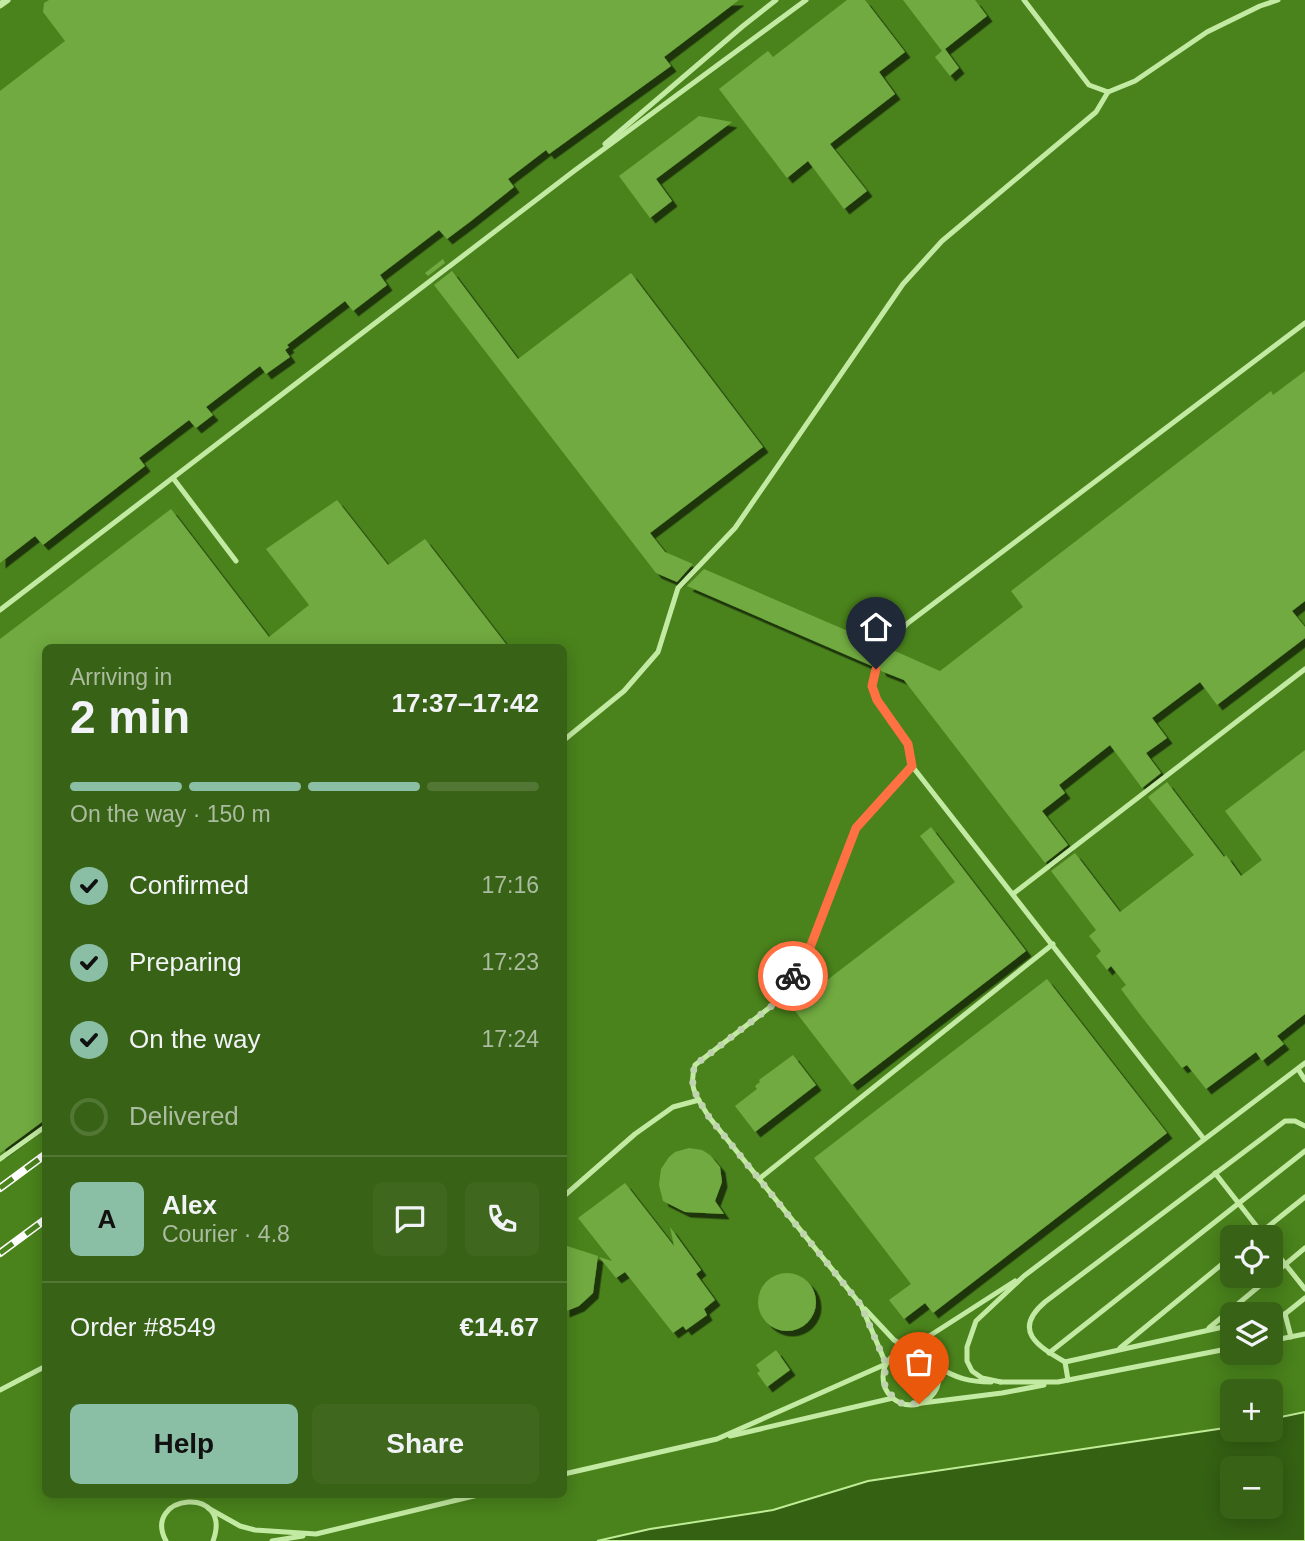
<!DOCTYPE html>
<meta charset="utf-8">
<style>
:root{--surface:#386215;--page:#3f681e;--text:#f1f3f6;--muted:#abbca0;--line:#527634;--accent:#8abfa5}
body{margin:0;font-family:Helvetica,sans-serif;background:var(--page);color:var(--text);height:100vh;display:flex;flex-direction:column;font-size:26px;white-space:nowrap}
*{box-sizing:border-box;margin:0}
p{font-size:23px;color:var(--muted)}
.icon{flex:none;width:38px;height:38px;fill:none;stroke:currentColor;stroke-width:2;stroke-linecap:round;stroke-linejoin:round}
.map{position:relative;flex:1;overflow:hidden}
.drawer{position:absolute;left:42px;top:644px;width:525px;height:854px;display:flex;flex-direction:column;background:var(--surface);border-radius:10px;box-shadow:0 4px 18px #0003}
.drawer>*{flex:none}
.buttons{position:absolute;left:1220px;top:1225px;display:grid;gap:14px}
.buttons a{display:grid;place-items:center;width:63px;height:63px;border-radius:10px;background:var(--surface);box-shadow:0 4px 18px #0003;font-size:35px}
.pin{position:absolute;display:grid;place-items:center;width:60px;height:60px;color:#fff;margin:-72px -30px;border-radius:50% 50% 50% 0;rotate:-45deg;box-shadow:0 0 7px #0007}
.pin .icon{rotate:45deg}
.courier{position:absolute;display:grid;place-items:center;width:70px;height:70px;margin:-35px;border:5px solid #ff7043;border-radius:50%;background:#fff;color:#222;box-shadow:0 2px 9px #0007}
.headline em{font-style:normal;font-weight:700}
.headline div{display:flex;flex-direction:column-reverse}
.headline{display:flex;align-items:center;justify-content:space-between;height:119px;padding:0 28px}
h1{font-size:46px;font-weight:700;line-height:52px}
.bar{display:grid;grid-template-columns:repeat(4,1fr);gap:10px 7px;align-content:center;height:84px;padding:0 28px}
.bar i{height:9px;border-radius:5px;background:var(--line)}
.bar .current{background:var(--accent)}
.bar p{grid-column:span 4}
.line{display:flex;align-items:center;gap:18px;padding:0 28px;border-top:2px solid var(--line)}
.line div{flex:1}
.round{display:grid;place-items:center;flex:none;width:74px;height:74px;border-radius:10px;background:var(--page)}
ol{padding:0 28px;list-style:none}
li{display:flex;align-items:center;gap:21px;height:77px}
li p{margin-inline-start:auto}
li .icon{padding:7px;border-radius:50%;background:var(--accent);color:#111;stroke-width:4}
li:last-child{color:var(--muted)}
li i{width:38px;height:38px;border:4px solid var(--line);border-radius:50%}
.primary-button{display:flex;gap:14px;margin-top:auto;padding:14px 28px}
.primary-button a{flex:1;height:80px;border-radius:10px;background:var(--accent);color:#111;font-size:28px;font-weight:700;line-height:80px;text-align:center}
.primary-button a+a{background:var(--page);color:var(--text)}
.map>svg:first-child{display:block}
</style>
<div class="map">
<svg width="1305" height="1541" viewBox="0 0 1305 1541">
<defs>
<filter id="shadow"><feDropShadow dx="5.5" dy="5.5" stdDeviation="0" flood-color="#0009"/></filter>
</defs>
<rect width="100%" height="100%" fill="#4a831c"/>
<path fill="#356113" stroke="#bfec95" stroke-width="2" fill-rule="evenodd" d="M1305,1412V1541H597L650,1529L773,1510L868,1481L1232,1427V1430H1270L1271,1419ZM1232,1468H1270V1507H1232Z"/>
<g fill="#71aa40" filter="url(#shadow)">
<path d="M49,0H739L664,57L671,66L549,154L546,150L508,179L514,187L471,221L447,239L439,230L380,275L387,285L353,311L345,301L287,345L289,347L285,350L290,357L266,374L260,366L206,407L213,415L196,428L189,420L139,458L145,466L43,545L35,536L0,563V91L65,41L43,12L44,3Z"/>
<path d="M847,0H865L905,52L879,72L895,94L830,144L867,191L844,209L808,161L787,178L719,89L768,51L773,57Z"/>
<path d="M903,0H975L987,16L945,49L959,68L950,76L935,57L942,51Z"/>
<path d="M699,116L732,122L656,179L672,201L650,218L619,176Z"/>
<path d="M443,259L445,263L428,276L425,273Z"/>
<path d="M452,271L518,359L631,273L763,447L650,533L665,552L693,564L677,582L656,573L434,285Z"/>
<path d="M1305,371V601L1292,611L1305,627V638L1217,705L1200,682L1152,718L1167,738L1146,753L1161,773L1142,788L1110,745L1059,785L1065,793L1042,811L1068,845L1045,863L904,680L881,671L878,664L872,666L687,586L704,569L885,647L888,654L895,651L940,671L1023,607L1011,591L1271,391L1273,395Z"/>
<path d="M337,500L388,565L425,539L509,648H46V1119L0,1153V639L171,509L269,637L309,605L266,549Z"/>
<path d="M1305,750V1014L1277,1036L1284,1044L1262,1061L1256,1052L1206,1089L1187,1065L1182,1068L1138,1012L1121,989L1126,985L1111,966L1107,970L1096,956L1101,951L1089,936L1096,930L1051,871L1075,853L1120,912L1194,855L1148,797L1167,782L1224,857L1226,855L1241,876L1262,860L1225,811Z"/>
<path d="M931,827L1026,951L852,1085L792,1007L955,882L920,836Z"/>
<path d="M1047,979L1167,1133L933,1313L925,1303L904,1319L889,1300L911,1284L814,1158Z"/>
<path d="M793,1055L816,1085L755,1132L735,1106L757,1089L755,1086L760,1082L759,1080Z"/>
<path d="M689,1148L702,1150L710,1155L720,1167L722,1182L715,1201L724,1214L685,1212L663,1201L659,1185L661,1169L669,1157L675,1152Z"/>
<path d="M625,1183L674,1246L670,1227L701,1270L696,1274L715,1300L704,1309L707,1315L686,1330L683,1326L673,1333L625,1272L616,1278L599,1257L612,1261L578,1218Z"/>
<path d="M564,1245L598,1256L593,1293L579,1306L564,1312Z"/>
<circle cx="787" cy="1302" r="29"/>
<path d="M776,1350L790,1370L767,1387L757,1373L760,1371L756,1365Z"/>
</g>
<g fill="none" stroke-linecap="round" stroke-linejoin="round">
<g stroke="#c3eaa2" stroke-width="5">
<path d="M1024,0L1089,85L1108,92L1135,81L1207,32L1260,6L1278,0"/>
<path d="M605,144L743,26L776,0"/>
<path d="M173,478L236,561"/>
<path d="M0,610L574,171L806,0"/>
<path d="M890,649L894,637L908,623L1305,323"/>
<path d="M876,669L872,686L877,700L909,744L912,766L1204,1139"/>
<path d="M564,740L624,691L658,652L678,588L735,528L903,284L942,241L1096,112L1108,92"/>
<path d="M1013,894L1305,669"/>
<path d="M1298,1069L1305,1080"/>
<path d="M0,1159L46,1126"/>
<path d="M1215,1173L1265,1237"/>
<path d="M759,1179L1053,944"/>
<path d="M564,1196L635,1134L673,1107L699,1100"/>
<path d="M1255,1237L1305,1197"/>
<path d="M1270,1245L1305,1289"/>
<path d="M865,1309L894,1340L909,1349L1015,1281"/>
<path d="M1285,1314L1291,1337"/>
<path d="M1270,1317L1285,1314L1305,1298"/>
<path d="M1232,1325L1065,1362C1037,1346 1012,1330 1045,1302L1285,1121H1295L1305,1126"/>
<path d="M1209,1328L1305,1248"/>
<path d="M1270,1341L1305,1334"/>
<path d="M1120,1348L1232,1256"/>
<circle cx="911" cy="1377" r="28"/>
<path d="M1049,1353L1305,1151"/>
<path d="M1065,1362L1068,1380"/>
<path d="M938,1367C956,1378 969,1382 991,1382"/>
<path d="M1000,1382H1058L1232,1348"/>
<path d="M1001,1382L982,1378L972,1371L967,1361V1347L976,1321L1024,1276L1305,1063"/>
<path d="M0,1390L46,1366"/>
<path d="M922,1403L1002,1393L1044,1385"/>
<path d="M730,1436L893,1398"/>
<path d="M564,1474L717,1439L886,1364L861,1305L709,1117C697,1097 688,1089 695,1065L773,1005L806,958L856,828L912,766"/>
<path d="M208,1508L240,1526L255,1530L316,1534L482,1494"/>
<path d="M166,1541C141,1494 234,1484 213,1541"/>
<path d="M272,1541L303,1536"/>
</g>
<path stroke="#c3eaa2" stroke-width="7" d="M0,5L7,0"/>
<defs>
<g id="rail">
<path d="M0,1188L46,1154"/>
<path d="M0,1253L46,1219"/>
</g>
</defs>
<use href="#rail" stroke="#fff" stroke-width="8"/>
<use href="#rail" stroke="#4a831c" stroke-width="5" stroke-dasharray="16" stroke-linecap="butt"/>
</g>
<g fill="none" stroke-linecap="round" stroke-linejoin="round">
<path stroke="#c0d4b0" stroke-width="7" stroke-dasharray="0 12.6" d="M793,976L773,1005L695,1065C688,1089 698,1097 709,1117L861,1305L886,1364L884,1382L887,1391L901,1403L919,1404"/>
<path stroke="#ff7043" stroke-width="9" d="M793,976L806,958L856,828L912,766L908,744L877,700L872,686L876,669"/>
</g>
</svg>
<div class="buttons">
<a><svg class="icon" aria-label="locate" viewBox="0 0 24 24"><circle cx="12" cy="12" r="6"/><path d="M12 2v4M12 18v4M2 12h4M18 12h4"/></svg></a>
<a><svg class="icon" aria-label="layers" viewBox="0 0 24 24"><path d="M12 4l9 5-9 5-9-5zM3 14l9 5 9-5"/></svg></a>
<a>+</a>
<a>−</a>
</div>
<div class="pin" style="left:919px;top:1404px;background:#ea580c"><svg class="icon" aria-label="bag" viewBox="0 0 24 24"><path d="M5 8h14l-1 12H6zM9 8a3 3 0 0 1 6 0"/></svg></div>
<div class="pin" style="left:876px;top:669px;background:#1f2937"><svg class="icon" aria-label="home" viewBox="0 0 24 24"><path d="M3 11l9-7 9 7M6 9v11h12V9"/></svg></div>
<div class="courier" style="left:793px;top:976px"><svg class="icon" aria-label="bike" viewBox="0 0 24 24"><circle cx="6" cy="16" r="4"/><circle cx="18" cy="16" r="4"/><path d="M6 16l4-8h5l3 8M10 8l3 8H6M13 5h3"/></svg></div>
<section class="drawer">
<div class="headline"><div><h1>2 min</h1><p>Arriving in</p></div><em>17:37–17:42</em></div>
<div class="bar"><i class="current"></i><i class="current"></i><i class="current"></i><i></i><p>On the way · 150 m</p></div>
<ol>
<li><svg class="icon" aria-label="check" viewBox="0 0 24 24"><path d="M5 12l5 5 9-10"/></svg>Confirmed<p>17:16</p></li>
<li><svg class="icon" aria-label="check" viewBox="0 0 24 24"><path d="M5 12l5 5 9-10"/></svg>Preparing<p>17:23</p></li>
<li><svg class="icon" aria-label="check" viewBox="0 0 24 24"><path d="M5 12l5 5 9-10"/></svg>On the way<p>17:24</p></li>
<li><i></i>Delivered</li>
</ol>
<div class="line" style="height:126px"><b class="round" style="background:var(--accent);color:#111">A</b><div><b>Alex</b><p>Courier · 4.8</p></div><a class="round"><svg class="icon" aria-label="chat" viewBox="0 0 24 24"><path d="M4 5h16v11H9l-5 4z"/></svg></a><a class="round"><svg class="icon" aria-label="phone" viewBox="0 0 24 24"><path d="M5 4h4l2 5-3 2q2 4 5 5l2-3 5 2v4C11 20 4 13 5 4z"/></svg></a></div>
<div class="line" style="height:91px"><div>Order #8549</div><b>€14.67</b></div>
<div class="primary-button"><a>Help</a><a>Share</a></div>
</section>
</div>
